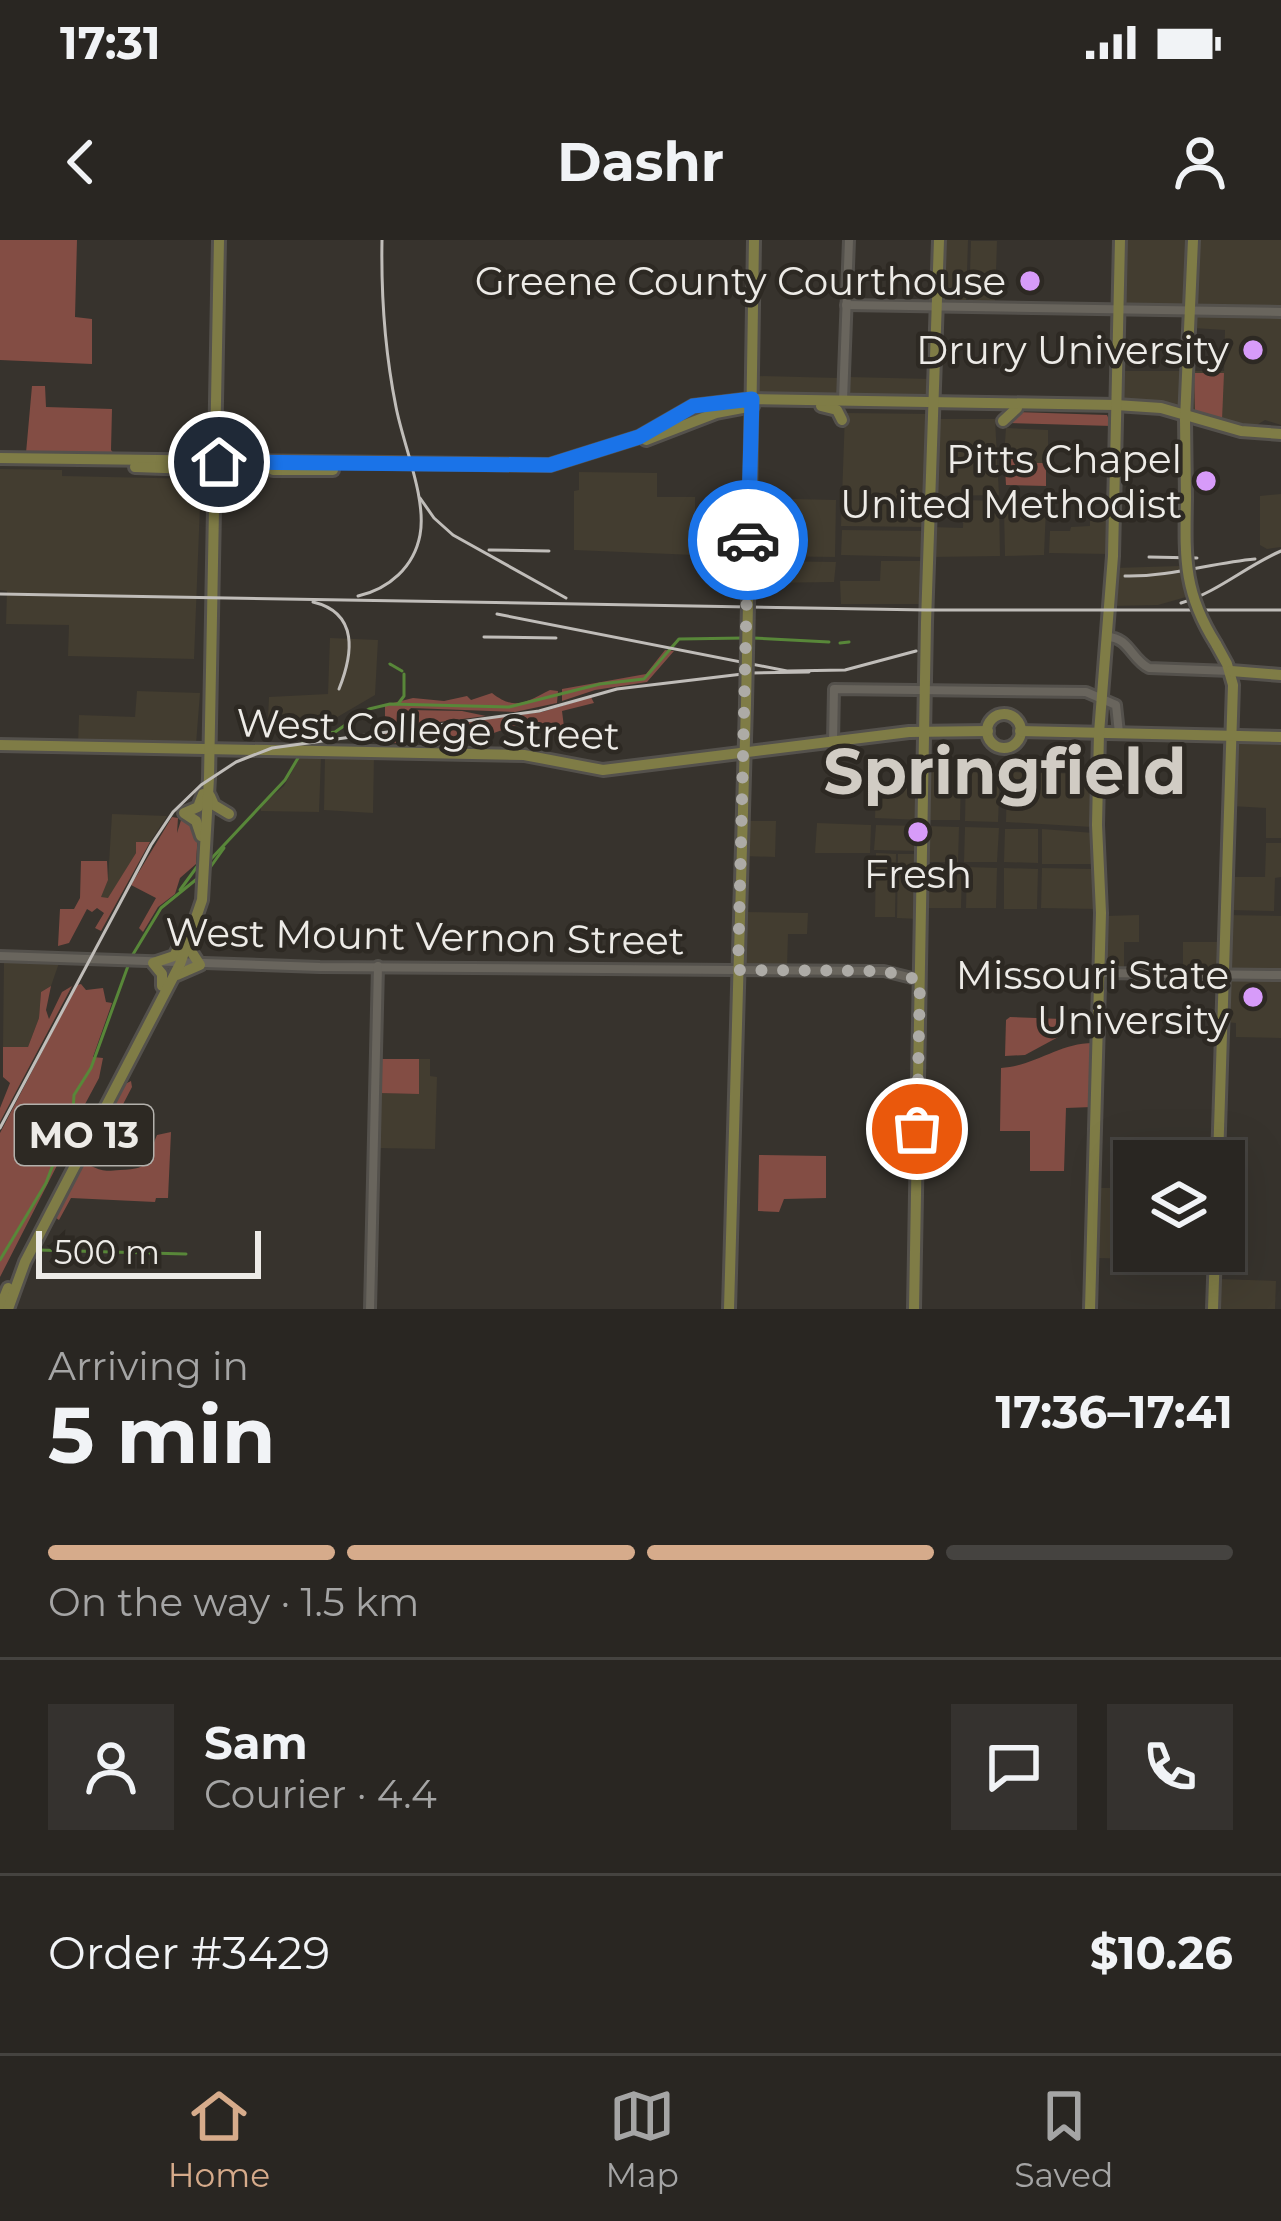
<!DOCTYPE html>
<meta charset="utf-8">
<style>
:root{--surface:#292622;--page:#35322f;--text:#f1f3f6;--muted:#a5a5a5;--line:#454340;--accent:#d6ab8b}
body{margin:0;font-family:Montserrat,sans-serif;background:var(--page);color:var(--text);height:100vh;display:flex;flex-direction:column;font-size:45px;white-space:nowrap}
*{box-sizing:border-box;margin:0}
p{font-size:39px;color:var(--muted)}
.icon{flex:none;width:66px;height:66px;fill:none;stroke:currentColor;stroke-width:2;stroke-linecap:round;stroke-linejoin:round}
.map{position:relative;height:1069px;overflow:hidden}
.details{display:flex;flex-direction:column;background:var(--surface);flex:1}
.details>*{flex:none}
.fabs{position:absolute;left:1113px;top:900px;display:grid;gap:24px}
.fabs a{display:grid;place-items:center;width:132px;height:132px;border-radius:0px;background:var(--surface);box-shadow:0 12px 48px #0002,0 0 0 3px var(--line);font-size:60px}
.scale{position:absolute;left:36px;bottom:30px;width:225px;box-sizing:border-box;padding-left:12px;border:6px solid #edebe7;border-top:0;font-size:33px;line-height:42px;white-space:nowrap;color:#edebe7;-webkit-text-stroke:9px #2d2923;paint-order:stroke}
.pin{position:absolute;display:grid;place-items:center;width:102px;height:102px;color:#fff;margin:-51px;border:6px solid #fff;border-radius:50%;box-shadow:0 3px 12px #0007}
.courier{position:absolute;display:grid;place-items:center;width:120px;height:120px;margin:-60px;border:9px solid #1a73e8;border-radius:50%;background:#fff;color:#222;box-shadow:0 3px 15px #0007}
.headline em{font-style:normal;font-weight:700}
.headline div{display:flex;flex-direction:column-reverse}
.headline{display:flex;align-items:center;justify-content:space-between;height:204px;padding:0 48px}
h1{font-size:78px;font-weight:700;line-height:90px}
.bar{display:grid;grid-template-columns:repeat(4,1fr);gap:18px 12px;align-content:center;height:144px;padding:0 48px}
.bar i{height:15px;border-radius:9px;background:var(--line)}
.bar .current{background:var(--accent)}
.bar p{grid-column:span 4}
.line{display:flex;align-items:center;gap:30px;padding:0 48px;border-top:3px solid var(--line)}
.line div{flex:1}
.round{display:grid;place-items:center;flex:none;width:126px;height:126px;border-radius:0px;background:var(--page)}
.status{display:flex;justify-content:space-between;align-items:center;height:84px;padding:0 60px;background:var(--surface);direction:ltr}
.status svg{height:33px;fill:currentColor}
header{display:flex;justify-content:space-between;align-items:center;height:156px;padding:0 48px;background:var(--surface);font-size:54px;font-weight:700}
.tab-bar{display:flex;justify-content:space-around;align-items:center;height:168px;border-top:3px solid var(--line);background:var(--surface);font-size:33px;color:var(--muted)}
.tab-bar a{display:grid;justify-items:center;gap:6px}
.tab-bar .current{color:var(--accent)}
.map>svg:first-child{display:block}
</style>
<div class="status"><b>17:31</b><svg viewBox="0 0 49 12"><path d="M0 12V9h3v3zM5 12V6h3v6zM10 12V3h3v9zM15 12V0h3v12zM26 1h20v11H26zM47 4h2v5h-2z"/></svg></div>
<header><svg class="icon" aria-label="back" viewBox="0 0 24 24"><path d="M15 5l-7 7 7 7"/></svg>Dashr<svg class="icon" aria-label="person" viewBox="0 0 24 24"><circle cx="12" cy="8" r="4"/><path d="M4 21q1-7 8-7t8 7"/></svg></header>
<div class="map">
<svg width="1281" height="1069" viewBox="0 0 1281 1069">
<rect width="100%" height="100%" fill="#37332d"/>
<g fill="#433d30">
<path d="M941,0H968L966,64H941Z"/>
<path d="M1123,0H1188L1186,67H1123Z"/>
<path d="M1195,0H1281V185L1265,180L1252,188L1231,184L1193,169L1192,131H1224L1225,90L1193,88Z"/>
<path d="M971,1H997L995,64L969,63Z"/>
<path d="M1120,131H1183L1184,164L1180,168L1122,162Z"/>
<path d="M757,136L839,138L841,155L758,156Z"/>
<path d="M849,137L931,139L929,155H848Z"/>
<path d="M845,173L931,174L926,287L841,286Z"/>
<path d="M935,179H995L999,255L934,256Z"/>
<path d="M1006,188L1048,190V223H1033L1032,217L1004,216Z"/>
<path d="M0,229L62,230V236L201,239L194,419L68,416L69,385L6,384L7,351L0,350Z"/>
<path d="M579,232L657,233V257H695V315L574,310V251L579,250Z"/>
<path d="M1281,254V307L1267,309L1260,305V256Z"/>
<path d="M754,258L836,260L835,317L754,316Z"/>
<path d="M964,260L999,261L1000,316L932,317V287L963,288Z"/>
<path d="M1016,267L1046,268L1044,315L1005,316L1004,269Z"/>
<path d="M1111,280L1109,314L1049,313L1050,291H1070L1071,287L1090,286V281Z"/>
<path d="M925,291L924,317L841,315L842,290Z"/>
<path d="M753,321L836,322L834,342L753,343Z"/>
<path d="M881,321H925L922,364H841L840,341H880Z"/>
<path d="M1180,326L1186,357L1158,365L1110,366L1114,328Z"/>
<path d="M330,398L378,400L375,455L334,479H268L269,457L328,454Z"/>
<path d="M137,451L200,453L196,504L78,505L79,475L135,477Z"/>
<path d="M1235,499L1281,500V598H1266V568L1231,566Z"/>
<path d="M301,515L321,516L319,572L261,571V566L284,546Z"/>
<path d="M325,516H374L373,573L324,570Z"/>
<path d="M961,531L960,580H926V532Z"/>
<path d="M966,532L1000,533L998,582L965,581Z"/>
<path d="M1007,532L1093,534L1092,587L1006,582Z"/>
<path d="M876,546L920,547L921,580L875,578Z"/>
<path d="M112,574L167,576L150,602H137L136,613L109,658H100L108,640Z"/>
<path d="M746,581H776L775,617L743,616Z"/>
<path d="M817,583L871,585L870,613H815Z"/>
<path d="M876,585L921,586L920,611L874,610Z"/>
<path d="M925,586L959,587L958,622H925Z"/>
<path d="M965,587L999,588L997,622H964Z"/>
<path d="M1005,589H1038V623L1004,622Z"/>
<path d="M1042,589L1094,593L1097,624H1042Z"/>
<path d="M1266,603H1281V637L1275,638L1274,671L1230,670L1228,637H1265Z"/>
<path d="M876,613L896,614L895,677H875Z"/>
<path d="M898,614H919V679L897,678Z"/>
<path d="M926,626L962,627L961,668H925Z"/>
<path d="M967,627L997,628L996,668H966Z"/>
<path d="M1004,628L1038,629L1037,669H1004Z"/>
<path d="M1042,628L1094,629L1097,669L1041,668Z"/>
<path d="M743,672L808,673L807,694H788L787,728H743Z"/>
<path d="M1139,675V702H1124V731L1104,730L1105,676Z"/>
<path d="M1227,675L1281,676V798L1236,797V783L1225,782Z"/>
<path d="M1183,702H1220L1219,731L1183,732Z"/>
<path d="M4,721L59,723L51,746L41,752L39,778L28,807H3Z"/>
<path d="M419,819H430V836L437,837L435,909L377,908V853L418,854Z"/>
<path d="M1096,948H1131L1134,1011H1152V1019L1094,1018Z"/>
<path d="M1218,1039L1276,1041L1275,1069H1217Z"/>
</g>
<g fill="#834d44">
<path d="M0,0H77L75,77L92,79V124L0,120Z"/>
<path d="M1194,133H1224L1222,180L1195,170Z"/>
<path d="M32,146H45L46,167L112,169L111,210L115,215L26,213Z"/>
<path d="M1013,172L1107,175L1112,186L1007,183Z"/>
<path d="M1033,217V223H1046V246L1006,245L1005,228H1011V219Z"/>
<path d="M665,410L674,411L647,442L595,450L562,461V449L646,434Z"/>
<path d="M550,450L558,451L557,463L515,472L411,468L409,470L462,471L486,476L400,487L385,484V465L413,458L444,461L467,456L471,460L492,453C516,472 527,461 550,450Z"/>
<path d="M591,457L594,463L562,471L564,487L519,484L491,494L476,492L456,502L442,498L385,504V492L542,472Z"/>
<path d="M172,577L178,578L177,593L182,577L191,580L198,592L196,624L180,638L175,654L158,667L143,692L139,688L156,658L131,645Z"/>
<path d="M136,602H150L101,691L95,688L104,673L97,668L92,672L87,669L69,703L58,706L60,669H74L80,658L81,621H107L108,640L101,657L108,658L136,613Z"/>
<path d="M81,744L86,750L103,748L106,762L112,763L93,817L103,818L99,838L84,866L89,871L72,902L68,904L0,1037V893L77,745Z"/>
<path d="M51,746L46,770L49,779L62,752L72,746L0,882V868L10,843L3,837V807H28L39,778L41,752Z"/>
<path d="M1010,777L1062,779V795L1025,815L1005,816L1006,780Z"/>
<path d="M1093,803L1092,867L1066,868L1064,931H1030V891H1000L1001,828C1035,826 1059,803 1093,803Z"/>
<path d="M378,819H419V854L377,853Z"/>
<path d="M131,841L132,847L91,926C104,932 107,931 120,930C154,929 146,920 157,895L171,892L168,958H156L155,962L71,958L59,980L56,978L125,844Z"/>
<path d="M759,915L826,916V958L784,959L779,972L758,971Z"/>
</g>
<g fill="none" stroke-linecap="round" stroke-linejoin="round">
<g stroke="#588739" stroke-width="3">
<path d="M753,398L829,402"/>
<path d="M840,403L849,402"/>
<path d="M390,424L402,431"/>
<path d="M398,464L404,456V434"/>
<path d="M300,507L307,496L335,492L369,469L390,464L509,467L600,444L644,439L679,399L744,398"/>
<path d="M210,620L285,540L298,518"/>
<path d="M209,629L224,608"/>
<path d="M180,650L199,624"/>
<path d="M132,716L161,668L198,638"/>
<path d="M38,1010L186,1014"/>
<path d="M0,1020L46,943L73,872L74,855L91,828L128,726"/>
</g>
<defs>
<g id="minor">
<path d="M846,65L1281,72"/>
<path d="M843,160L849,0"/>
<path d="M1107,397C1129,397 1131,419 1149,428L1231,431"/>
<path d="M833,502L834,449L1086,452L1116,465L1119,493"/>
<path d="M0,716L320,727L884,731L920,740"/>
<path d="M1099,733L1281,735"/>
<path d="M370,1069L378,726"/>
</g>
<g id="major">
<path d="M821,166L837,170L842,180"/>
<path d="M1003,181L1017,168"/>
<path d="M646,200L716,173L753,166"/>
<path d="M0,218L550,225L639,197L693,166L751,159L1116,165L1161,168L1241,191L1281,194"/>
<path d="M135,227L195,229"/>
<path d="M273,230H333"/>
<path d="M1186,258L1185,180L1193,0"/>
<path d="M750,262L754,0"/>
<path d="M1216,404L1227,424L1233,445L1218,921"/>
<path d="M1231,431L1281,435"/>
<circle cx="1004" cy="491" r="17"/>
<path d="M1020,491L1281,497"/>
<path d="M0,505L524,515L603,530L909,492L988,491"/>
<path d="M210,556L214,565L229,574"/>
<path d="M201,596L196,581L184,573L198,567L203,554"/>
<path d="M177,735L200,725L189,708"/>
<path d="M162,746V734L153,723L174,716L187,693"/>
<path d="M0,1068L8,1048"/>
<path d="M8,1069L25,1022L180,724L202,660L209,538L219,0"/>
<path d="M729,1069L746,464"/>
<path d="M914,1069L926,382L939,0"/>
<path d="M1090,1069L1101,673L1097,585L1099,493L1113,316L1120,0"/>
<path d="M1213,1069L1215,1011"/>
</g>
</defs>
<use href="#minor" stroke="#54514c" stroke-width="14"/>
<use href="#major" stroke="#54514c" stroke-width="16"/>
<use href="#minor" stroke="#69655d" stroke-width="8"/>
<use href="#major" stroke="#7f7c46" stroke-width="10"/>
<g stroke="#c0bdb9" stroke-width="3">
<path d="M420,258L434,278L453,295L566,358"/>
<path d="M489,310L549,311"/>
<path d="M1149,317L1197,318"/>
<path d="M1125,336C1170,337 1211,323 1255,319"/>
<path d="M0,354L926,370H1281"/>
<path d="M358,356C389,349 414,327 420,295C427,259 403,204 396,167C385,112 381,56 382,0"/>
<path d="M313,362C359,373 353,414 339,449"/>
<path d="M1181,363C1218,352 1246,326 1281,311"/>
<path d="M497,374L787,431L845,430L916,411"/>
<path d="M484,397L556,398"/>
<path d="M0,888L151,605L173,572L201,545L236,522L272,508L539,471L617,449L751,433L809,432"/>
</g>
<defs>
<g id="major-bridge">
<path d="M1186,258C1185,318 1183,352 1216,404"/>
<path d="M746,464L750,262"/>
</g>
</defs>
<use href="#major-bridge" stroke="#54514c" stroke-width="16" stroke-linecap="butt"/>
<use href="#major-bridge" stroke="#7f7c46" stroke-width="10"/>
</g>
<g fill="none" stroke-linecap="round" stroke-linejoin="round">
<path stroke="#adaba6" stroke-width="12" stroke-dasharray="0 21.6" d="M748,300L738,730L884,731L920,740L917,889"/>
<path stroke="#1a73e8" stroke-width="15" d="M219,222L550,225L639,197L693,166L752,159L748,300"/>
</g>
<g fill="#d79bf9" stroke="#2d2923" stroke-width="4.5">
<circle cx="1030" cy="41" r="12"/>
<circle cx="1253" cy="110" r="12"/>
<circle cx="1206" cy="241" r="12"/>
<circle cx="918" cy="592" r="12"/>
<circle cx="1253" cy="757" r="12"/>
</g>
<g text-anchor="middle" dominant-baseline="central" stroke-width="9" stroke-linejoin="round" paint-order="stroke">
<rect fill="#2d2923" stroke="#b3b1ac" stroke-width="3" x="15" y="865" width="138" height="60" rx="9"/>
<g font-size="36" font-weight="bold" fill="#edebe7">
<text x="84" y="895">MO 13</text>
</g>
<g font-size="39" fill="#edebe7" stroke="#2d2923" text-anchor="end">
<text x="1006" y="41">Greene County Courthouse</text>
<text x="1229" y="110">Drury University</text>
<text x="1182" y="219">Pitts Chapel<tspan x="1182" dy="45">United Methodist</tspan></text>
<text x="918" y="634" text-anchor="middle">Fresh</text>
<text x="1229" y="735">Missouri State<tspan x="1229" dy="45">University</tspan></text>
</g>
<g font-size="39" fill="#edebe7" stroke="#2d2923">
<text transform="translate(428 489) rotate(2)">West College Street</text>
<text transform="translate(425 696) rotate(1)">West Mount Vernon Street</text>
</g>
<g font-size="63" font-weight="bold" fill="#d1ccc4" stroke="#2d2923">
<text x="1005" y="531">Springfield</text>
</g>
</g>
</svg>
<div class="fabs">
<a><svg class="icon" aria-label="layers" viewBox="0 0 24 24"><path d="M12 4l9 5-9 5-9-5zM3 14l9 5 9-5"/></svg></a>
</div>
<div class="scale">500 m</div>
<div class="pin" style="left:917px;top:889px;background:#ea580c"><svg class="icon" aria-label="bag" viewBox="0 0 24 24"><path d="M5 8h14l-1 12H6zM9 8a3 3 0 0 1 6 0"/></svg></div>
<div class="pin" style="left:219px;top:222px;background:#1f2937"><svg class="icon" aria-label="home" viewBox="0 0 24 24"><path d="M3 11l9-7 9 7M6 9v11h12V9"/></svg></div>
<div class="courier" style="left:748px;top:300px"><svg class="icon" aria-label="car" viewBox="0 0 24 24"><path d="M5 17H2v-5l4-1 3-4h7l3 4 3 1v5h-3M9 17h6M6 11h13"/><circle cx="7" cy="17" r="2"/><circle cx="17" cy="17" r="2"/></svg></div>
</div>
<section class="details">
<div class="headline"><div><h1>5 min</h1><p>Arriving in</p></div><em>17:36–17:41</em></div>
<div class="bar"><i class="current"></i><i class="current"></i><i class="current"></i><i></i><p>On the way · 1.5 km</p></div>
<div class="line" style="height:216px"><a class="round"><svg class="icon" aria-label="person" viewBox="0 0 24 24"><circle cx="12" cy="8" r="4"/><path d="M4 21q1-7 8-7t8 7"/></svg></a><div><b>Sam</b><p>Courier · 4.4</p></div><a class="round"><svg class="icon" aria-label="chat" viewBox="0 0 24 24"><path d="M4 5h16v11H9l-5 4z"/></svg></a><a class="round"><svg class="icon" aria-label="phone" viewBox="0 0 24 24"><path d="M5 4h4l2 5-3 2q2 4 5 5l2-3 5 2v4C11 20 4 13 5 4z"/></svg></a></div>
<div class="line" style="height:156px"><div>Order #3429</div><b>$10.26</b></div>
</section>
<nav class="tab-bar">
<a class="current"><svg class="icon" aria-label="home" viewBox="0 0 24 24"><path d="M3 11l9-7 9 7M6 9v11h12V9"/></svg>Home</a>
<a><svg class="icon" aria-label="map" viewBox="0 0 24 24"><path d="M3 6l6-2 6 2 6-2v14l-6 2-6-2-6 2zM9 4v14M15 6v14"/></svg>Map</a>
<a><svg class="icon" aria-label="saved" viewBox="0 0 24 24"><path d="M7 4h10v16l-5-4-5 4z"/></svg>Saved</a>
</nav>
